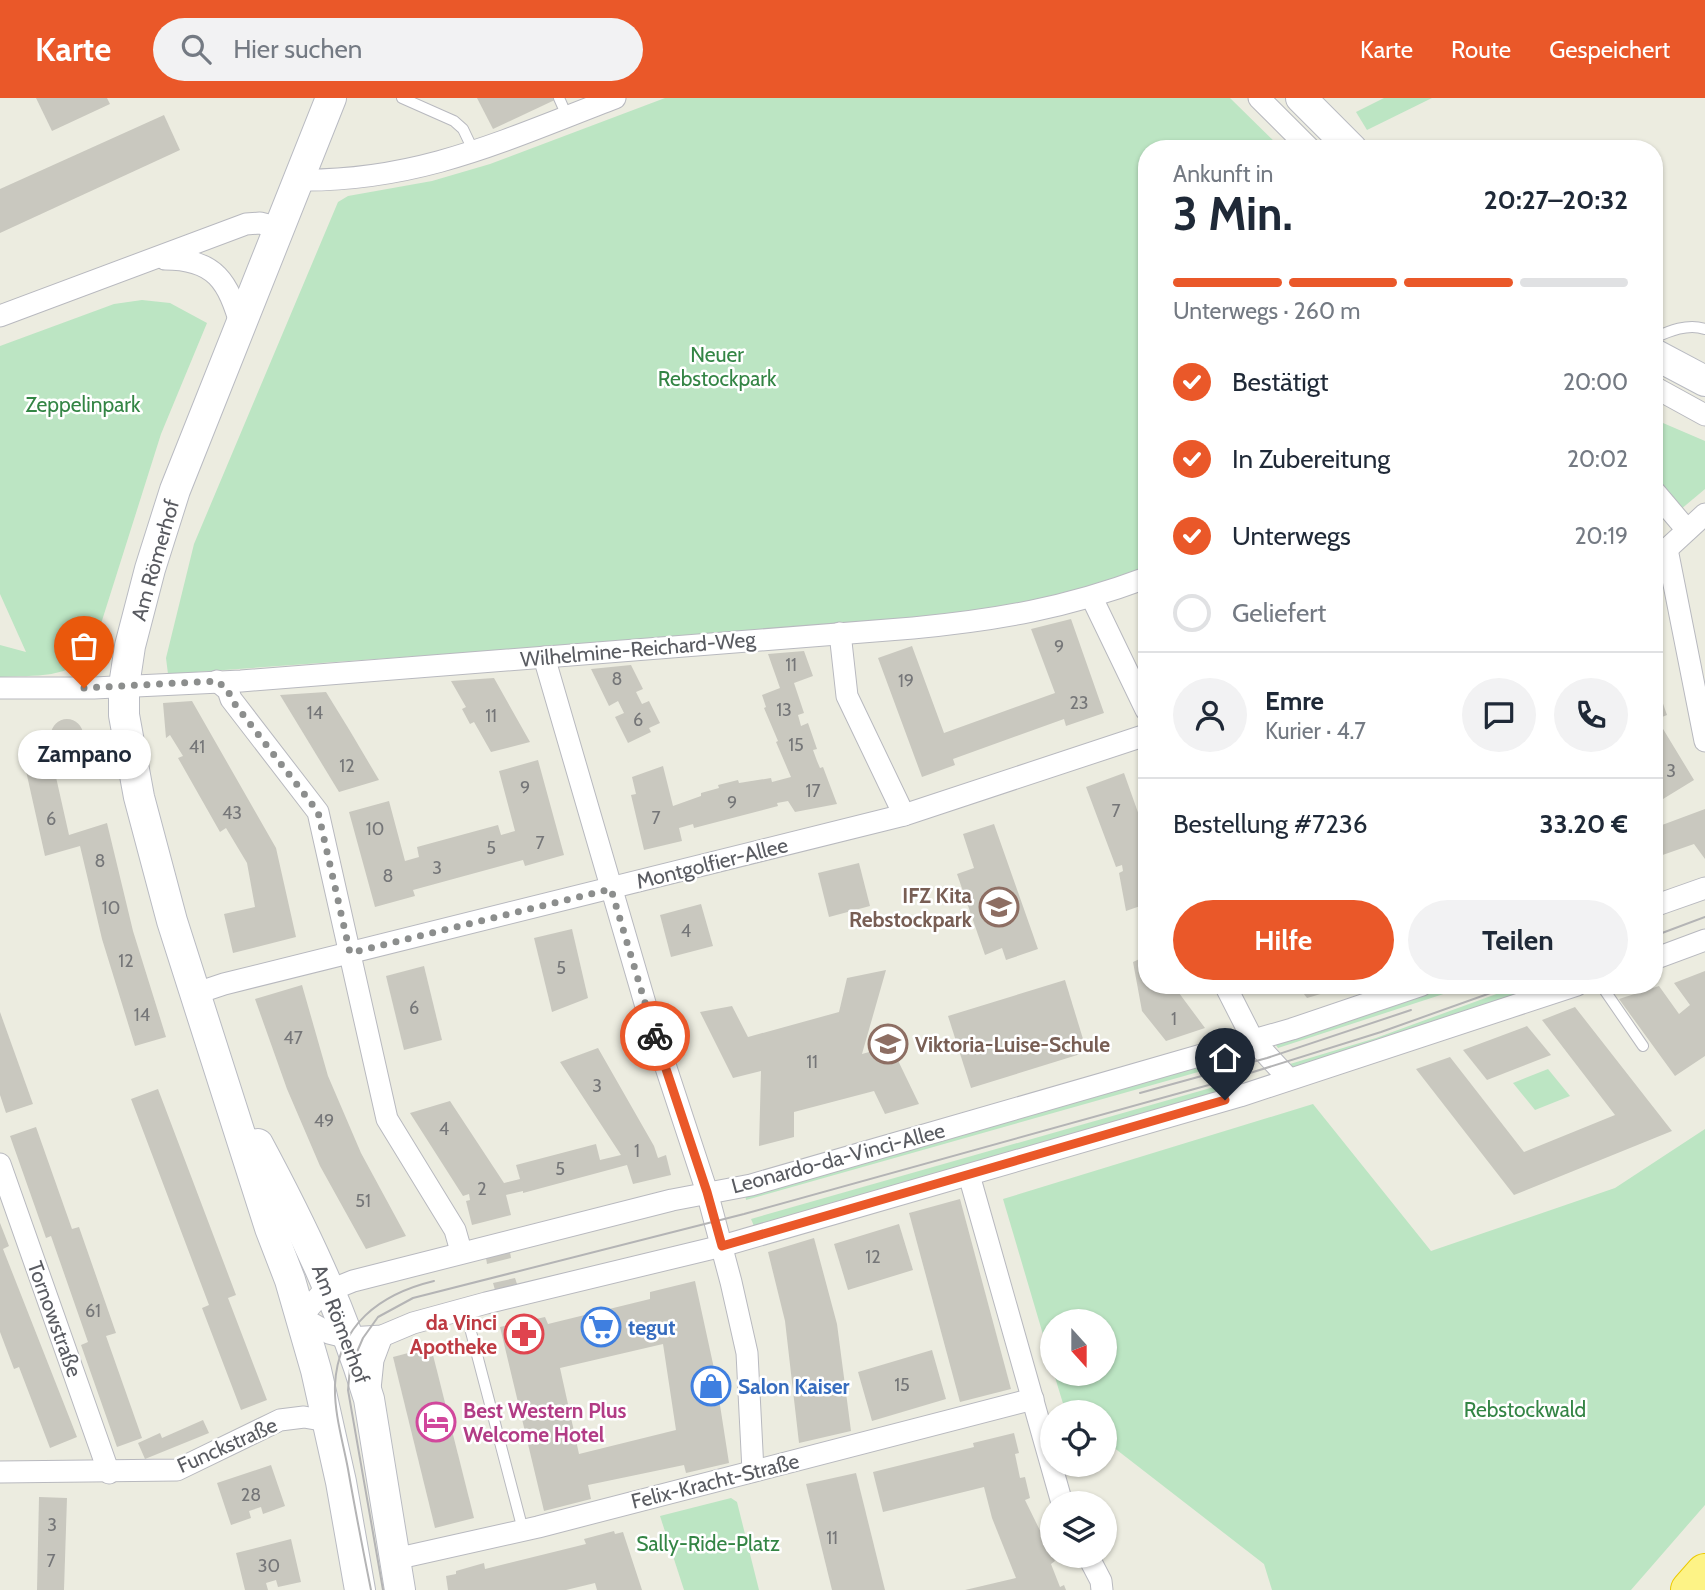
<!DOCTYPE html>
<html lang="de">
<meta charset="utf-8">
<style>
:root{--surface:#fff;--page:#f2f2f3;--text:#1f2937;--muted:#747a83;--line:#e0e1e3;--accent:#ea5829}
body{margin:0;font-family:Cabin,sans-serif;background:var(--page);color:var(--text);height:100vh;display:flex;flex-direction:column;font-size:26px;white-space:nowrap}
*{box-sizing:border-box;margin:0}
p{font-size:23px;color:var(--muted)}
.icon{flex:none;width:38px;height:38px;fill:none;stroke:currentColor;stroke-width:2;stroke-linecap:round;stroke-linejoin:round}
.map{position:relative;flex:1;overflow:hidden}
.drawer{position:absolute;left:1138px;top:42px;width:525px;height:854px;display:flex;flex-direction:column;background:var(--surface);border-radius:28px;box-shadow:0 2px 5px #0004}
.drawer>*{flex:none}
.needle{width:46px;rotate:159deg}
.fabs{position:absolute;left:1040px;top:1211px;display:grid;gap:14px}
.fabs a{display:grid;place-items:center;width:77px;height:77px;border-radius:50%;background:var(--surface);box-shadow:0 2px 5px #0004;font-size:35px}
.pin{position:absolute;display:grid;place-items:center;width:60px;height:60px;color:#fff;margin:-72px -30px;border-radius:50% 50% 50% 0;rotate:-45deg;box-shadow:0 0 7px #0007}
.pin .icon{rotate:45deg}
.courier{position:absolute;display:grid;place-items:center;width:70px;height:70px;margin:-35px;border:5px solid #ea5829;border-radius:50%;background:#fff;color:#222;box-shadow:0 2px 9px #0007}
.bubble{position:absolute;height:49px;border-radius:24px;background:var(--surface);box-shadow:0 2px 5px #0004;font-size:23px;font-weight:700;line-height:49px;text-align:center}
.summary em{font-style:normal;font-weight:700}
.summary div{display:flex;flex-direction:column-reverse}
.summary{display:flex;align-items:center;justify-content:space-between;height:119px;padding:0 35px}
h1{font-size:46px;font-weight:700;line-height:52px}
.bar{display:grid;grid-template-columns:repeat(4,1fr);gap:10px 7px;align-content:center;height:84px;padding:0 35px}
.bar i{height:9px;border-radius:5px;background:var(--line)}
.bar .current{background:var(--accent)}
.bar p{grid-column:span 4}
.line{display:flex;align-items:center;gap:18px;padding:0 35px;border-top:2px solid var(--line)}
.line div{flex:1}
.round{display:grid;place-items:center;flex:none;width:74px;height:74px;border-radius:37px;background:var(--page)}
ol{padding:0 35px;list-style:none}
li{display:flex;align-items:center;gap:21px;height:77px}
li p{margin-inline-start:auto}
li .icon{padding:7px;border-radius:50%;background:var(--accent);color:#fff;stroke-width:4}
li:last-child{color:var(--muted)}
li i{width:38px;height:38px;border:4px solid var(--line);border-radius:50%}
.primary-button{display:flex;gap:14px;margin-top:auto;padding:14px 35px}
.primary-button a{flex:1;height:80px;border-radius:42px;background:var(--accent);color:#fff;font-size:28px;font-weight:700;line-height:80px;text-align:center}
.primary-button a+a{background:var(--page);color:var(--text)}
header{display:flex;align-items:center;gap:42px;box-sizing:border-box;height:98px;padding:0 35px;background:var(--accent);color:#fff}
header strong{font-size:33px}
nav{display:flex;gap:38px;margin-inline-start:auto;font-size:24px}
.search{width:490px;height:63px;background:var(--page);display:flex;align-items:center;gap:18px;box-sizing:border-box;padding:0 24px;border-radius:38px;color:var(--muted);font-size:26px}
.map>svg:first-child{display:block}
</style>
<header>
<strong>Karte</strong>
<div class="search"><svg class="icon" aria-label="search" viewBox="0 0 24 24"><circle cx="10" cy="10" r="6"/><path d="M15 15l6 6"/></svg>Hier suchen</div>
<nav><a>Karte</a><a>Route</a><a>Gespeichert</a></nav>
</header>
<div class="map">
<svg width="1705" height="1492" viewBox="0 0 1705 1492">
<rect width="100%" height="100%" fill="#ecece0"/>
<g fill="#bce5c3">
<path d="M665,0H1230L1282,51H1146V473L1043,505L841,528L168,576L166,560L194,446L338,104L348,98L432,83L490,66Z"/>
<path d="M1384,0H1432L1367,32L1356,14Z"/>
<path d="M142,202L170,205L207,225L161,336L93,551C73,582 33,577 0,579V547L26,554L0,496V248L114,206Z"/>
<path d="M1663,325L1705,343V391L1680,412L1654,381V327Z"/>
<path d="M1449,887H1471L1278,950L1273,943L1362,918Z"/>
<path d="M1521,887H1552L1295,972L1290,966L1376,940Z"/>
<path d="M1220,958L1223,967L746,1102L745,1095Z"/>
<path d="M1548,971L1570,998L1535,1012L1513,985Z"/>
<path d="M1228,985L1231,992L754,1128L751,1121Z"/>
<path d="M1313,1006L1431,1153L1615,1090L1705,1031V1407L1631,1492H1272L1264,1466L1104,1342V1314L1065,1312L1054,1276H1104V1223H1052V1267L1003,1101Z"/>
<path d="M731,1400L737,1404L759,1492H684L660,1418Z"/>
</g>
<g fill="#c9c8bf" fill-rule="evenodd">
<path d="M36,0H107L110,6L52,33Z"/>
<path d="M477,0H559L493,31Z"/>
<path d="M164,17L180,52L0,135V91Z"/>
<path d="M1071,521L1104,615L1066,628L1064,621L953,661L955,667L922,679L878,560L912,548L944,635L1055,595L1031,531Z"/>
<path d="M804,553L813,578L794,585L804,615L798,617L801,628L808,625L817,651L813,652L817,663L820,670L823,669L837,706L795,714L788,703L777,705L778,708L694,730L693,726L679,730L682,743L644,752L631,697L636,696L632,679L663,668L673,708L701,698V695L719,690L718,687L738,682L739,685L771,680L772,684L791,679L776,644L778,643L764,610L766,609L762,597L780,590L768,556Z"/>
<path d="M631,567L643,591L636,594L642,606L649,603L660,625L649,630L651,634L628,645L615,619L624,615L618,603L609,608L591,571Z"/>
<path d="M494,580L530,644L491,654L474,624L470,626L462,611L466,609L451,583Z"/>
<path d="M1654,580L1667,617L1657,621L1694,682L1663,701L1654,686Z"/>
<path d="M326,594L350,633L379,682L339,694L280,597Z"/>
<path d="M192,603L276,750L296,839L233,855L224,816L255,809L247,765L226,730L220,734L178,660L183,658L170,637L166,640L163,605Z"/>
<circle cx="67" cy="637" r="16"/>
<path d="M49,648L69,737L107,725L133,833L166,939L135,948L102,841L80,748L45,758L22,655Z"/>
<path d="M538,662L564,757L525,768L523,762L413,792L415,798L375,809L349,714L389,703L405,763L419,759L417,749L498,727L501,737L515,733L499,673Z"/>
<path d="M1124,675L1146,737V806L1126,813L1119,775L1123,773L1122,767L1116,769L1086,689Z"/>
<path d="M1705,711V761L1694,746L1654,760V730Z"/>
<path d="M994,726L1038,851L1006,862L1002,850L985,857L957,776L974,770L963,736Z"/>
<path d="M859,765L870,808L829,819L818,775Z"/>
<path d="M701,806L713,848L671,859L660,817Z"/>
<path d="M572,831L588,900L552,914L534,840Z"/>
<path d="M1146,858V887H1178L1179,895L1205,930L1166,943L1142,913L1133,864Z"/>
<path d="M424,868L442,942L404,952L386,878Z"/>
<path d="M886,872L862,956L891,948L919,1006L885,1016L874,993L794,1014V1039L759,1048L761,973L733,980L700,914L732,908L748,939L839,914L847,880Z"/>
<path d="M1705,873V958L1675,978L1619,901L1659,888L1679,916L1690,907L1674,885Z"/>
<path d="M1065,882L1087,954L971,990L948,918Z"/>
<path d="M302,887L328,978L361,1055L406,1138L366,1151L320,1068L287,991L255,901Z"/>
<path d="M1297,887H1348V888L1307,900Z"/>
<path d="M1575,909L1672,1033L1514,1097L1416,971L1450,959L1524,1054L1615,1017L1542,922Z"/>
<path d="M0,914L33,1006L6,1015L0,997Z"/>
<path d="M1527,928L1551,957L1487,982L1463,952Z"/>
<path d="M598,950L654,1048L658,1060L666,1057L671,1077L633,1086L627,1067L523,1095V1093L506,1097L511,1117L472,1127L466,1103L470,1102L469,1096L463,1098L410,1015L450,1003L504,1085L520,1081L516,1067L596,1046L600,1062L621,1057L560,964Z"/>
<path d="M158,991L236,1197L228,1200L267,1302L241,1312L202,1210L209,1207L131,1001Z"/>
<path d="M36,1029L72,1131L79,1129L116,1235L106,1238L142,1340L117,1349L81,1247L88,1244L51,1138L46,1140L10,1038Z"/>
<path d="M960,1101L1011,1291L960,1304L909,1115Z"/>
<path d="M0,1125L9,1148L3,1151L77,1339L50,1350L19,1269L14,1271L0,1234Z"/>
<path d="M899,1126L913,1172L848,1192L834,1146Z"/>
<path d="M814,1140L837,1226L851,1333L799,1345L785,1223L768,1154Z"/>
<path d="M510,1154L511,1160L487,1166L486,1160Z"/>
<path d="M515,1180L517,1186L495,1192L493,1185Z"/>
<path d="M695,1183L715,1275L729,1365L686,1375L684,1367L588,1387L591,1401L544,1413L500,1229L545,1219L548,1226L650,1201V1194ZM663,1246L676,1332L579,1356L560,1270Z"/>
<path d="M431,1249L474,1420L435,1430L393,1259Z"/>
<path d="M932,1252L946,1301L872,1323L858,1274Z"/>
<path d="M203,1322L209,1335L145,1361L138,1345L160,1335L162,1340Z"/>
<path d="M1014,1335L1019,1355L1015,1356L1020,1380L1025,1379L1030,1400L1025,1402L1055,1463L1051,1466L1060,1489L1064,1487L1066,1492H965L1016,1480L992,1420L984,1389L883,1414L873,1374L974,1349L973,1345Z"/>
<path d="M271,1367L285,1408L263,1416L261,1409L249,1413L251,1420L231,1427L217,1385Z"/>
<path d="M856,1375L885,1492H832L806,1386Z"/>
<path d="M39,1399L67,1400L64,1492H37Z"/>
<path d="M614,1433L615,1436L623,1434L642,1492H597L595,1485L566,1492H448L446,1478L456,1476V1473L484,1465L485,1471L586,1446L584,1441Z"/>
<path d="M291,1441L301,1484L278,1489L276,1482L266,1485L268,1492H245L236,1455Z"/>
</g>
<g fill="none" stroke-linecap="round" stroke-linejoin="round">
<defs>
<g id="lane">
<path d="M402,0L454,23L463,31L474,54"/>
<path d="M559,0L567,18"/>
<path d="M1654,240C1669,233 1688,225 1705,231"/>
<path d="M1601,887L1643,948"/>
<path d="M465,1211L523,1432"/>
</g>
<g id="street">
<path d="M1259,0L1310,51"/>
<path d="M297,82C418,84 505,42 615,0"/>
<path d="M165,161C216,161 228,184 241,228"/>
<path d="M0,218L246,126L260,125L280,130"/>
<path d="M1654,289L1705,317"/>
<path d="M1654,393L1687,432"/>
<path d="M1667,451L1705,643"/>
<path d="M1656,457L1667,451L1705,416"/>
<path d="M1092,500L1146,612"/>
<path d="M840,535L847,598L904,717"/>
<path d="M544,559L647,912L707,1094L731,1184L747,1255L753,1373"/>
<path d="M217,583L228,592L231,601L318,714L387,1021L455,1132L461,1153"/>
<path d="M0,590H94L241,583L913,530C997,522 1066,510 1146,480"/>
<path d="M1654,808L1705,790"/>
<path d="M1654,861L1705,842"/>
<path d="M1225,887L1253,942L1289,981"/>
<path d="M1422,887L1292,931L751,1087L672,1102L353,1183L321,1196L301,1219L329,1235L349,1240L382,1238L413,1225L486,1205L722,1148L1240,998L1577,887"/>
<path d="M194,896L224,886L904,717L1146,637"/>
<path d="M0,1066L109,1375"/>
<path d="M969,1077L1062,1405"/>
<path d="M370,1291L373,1262L382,1238"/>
<path d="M0,1374L177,1372L280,1322L304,1319L327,1323"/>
<path d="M1088,1458L1101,1483L1102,1492"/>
<path d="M395,1461L538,1429L1033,1301"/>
</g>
<g id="secondary">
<path d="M331,0L175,392L150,471L130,548L124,588V617L139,699L172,823L270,1130L290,1182L316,1272L341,1384L360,1492"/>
<path d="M1301,0L1352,51"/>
<path d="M1654,256L1705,283"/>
<path d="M258,1046C302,1128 342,1211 369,1301L400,1492"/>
</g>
<path id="highway" d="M1690,1492L1705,1475"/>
</defs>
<use href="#lane" stroke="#b8b9bf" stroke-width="12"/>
<use href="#street" stroke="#b8b9bf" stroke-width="23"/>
<use href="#secondary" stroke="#b9bbc2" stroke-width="32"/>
<use href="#highway" stroke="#ecca00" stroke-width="40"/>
<use href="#lane" stroke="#fff" stroke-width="10"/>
<use href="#street" stroke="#fff" stroke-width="21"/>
<use href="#secondary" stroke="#fff" stroke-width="30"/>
<use href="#highway" stroke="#fdf386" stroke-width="38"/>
<g stroke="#b4b4b5" stroke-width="2">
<path d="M1654,838L1705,819"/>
<path d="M1140,995L1267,960L1411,912"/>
<path d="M371,1492C363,1452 355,1411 348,1371C343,1344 334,1315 335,1287C338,1227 380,1196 434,1183"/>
<path d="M383,1492L348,1292L350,1270L363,1240L378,1219L413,1200L744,1116L1234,980L1381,934L1513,887"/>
</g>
</g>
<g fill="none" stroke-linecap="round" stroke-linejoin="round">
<path stroke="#8c8e8d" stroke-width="7" stroke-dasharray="0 12.6" d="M84,590L217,583L228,592L231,601L318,714L350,855L611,791L655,938"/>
<path stroke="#ea5829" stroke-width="9" d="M655,938L707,1094L722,1148L1225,1002"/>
</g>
<defs>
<symbol id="school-ring" viewBox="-11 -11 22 22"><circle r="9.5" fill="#fff" stroke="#8d6e63" stroke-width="1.5"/><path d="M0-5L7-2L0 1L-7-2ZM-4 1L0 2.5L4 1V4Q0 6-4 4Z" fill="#8d6e63"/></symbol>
<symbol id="supermarket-ring" viewBox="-11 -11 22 22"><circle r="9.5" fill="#fff" stroke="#3f7fe0" stroke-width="1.5"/><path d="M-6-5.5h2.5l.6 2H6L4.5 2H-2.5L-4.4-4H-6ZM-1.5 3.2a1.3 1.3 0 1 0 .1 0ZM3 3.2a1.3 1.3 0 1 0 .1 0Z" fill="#3f7fe0"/></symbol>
<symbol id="pharmacy-ring" viewBox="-11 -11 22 22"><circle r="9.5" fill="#fff" stroke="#e0444e" stroke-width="1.5"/><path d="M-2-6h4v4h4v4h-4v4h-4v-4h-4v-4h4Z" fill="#e0444e"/></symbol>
<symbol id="shop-ring" viewBox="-11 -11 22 22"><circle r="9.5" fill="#fff" stroke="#3f7fe0" stroke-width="1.5"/><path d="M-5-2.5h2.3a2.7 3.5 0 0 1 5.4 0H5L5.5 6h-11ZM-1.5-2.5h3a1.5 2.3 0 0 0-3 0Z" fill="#3f7fe0"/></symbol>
<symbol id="hotel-ring" viewBox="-11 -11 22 22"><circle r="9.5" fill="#fff" stroke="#d1479c" stroke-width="1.5"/><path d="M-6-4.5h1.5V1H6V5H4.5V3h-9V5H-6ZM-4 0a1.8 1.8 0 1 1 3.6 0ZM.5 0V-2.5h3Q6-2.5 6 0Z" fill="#d1479c"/></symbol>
</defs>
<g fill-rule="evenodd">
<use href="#school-ring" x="977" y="787" width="44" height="44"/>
<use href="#school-ring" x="866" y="924" width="44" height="44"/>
<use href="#supermarket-ring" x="579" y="1207" width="44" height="44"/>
<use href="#pharmacy-ring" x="502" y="1214" width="44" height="44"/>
<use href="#shop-ring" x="689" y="1266" width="44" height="44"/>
<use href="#hotel-ring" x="414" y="1302" width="44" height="44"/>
</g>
<g text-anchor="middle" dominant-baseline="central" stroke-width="5" stroke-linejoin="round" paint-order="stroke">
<g font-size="18" fill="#757678">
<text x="1059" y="549">9</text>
<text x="791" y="567">11</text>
<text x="617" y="581">8</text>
<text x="906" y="583">19</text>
<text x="1079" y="605">23</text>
<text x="784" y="612">13</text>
<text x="315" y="615">14</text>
<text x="491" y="618">11</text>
<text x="638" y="622">6</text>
<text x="796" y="647">15</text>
<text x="197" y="649">41</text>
<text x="347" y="668">12</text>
<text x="1671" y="673">3</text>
<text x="525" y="690">9</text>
<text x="813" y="693">17</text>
<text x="732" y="705">9</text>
<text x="1116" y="713">7</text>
<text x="232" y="715">43</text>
<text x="656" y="720">7</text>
<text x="51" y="721">6</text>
<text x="375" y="731">10</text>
<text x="540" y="745">7</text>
<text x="491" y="750">5</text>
<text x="100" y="763">8</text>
<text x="437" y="770">3</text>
<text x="388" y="778">8</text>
<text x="111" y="810">10</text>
<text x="686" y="833">4</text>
<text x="126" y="863">12</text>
<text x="561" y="870">5</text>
<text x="414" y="910">6</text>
<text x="142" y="917">14</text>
<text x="1174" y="921">1</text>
<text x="293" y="940">47</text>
<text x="812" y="964">11</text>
<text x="597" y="988">3</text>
<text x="324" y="1023">49</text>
<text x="444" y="1031">4</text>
<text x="637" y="1053">1</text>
<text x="560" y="1071">5</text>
<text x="482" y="1091">2</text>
<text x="363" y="1103">51</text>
<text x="873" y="1159">12</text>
<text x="93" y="1213">61</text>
<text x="902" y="1287">15</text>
<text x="251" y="1397">28</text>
<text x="52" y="1427">3</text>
<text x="832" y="1440">11</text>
<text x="51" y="1463">7</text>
<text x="269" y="1468">30</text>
</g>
<g font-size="21" fill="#348545" stroke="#fff">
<text x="717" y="256">Neuer<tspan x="717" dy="24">Rebstockpark</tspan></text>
<text x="83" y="306">Zeppelinpark</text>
<text x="1525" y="1311">Rebstockwald</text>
<text x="708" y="1445">Sally-Ride-Platz</text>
</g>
<g font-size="21" fill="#595b61" stroke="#fff">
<text transform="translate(155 462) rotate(-74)">Am Römerhof</text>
<text transform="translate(638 551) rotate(-5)">Wilhelmine-Reichard-Weg</text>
<text transform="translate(712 765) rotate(-14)">Montgolfier-Allee</text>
<text transform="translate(838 1060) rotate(-15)">Leonardo-da-Vinci-Allee</text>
<text transform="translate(55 1221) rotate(70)">Tornowstraße</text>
<text transform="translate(341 1226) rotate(69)">Am Römerhof</text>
<text transform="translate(227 1347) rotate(-24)">Funckstraße</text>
<text transform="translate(715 1383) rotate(-14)">Felix-Kracht-Straße</text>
</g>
<g font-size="21" font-weight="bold" fill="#785e54" stroke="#fff" text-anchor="end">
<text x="972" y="797">IFZ Kita<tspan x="972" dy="24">Rebstockpark</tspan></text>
<text x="915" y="946" text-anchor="start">Viktoria-Luise-Schule</text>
</g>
<g font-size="21" font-weight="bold" fill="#be3a42" stroke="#fff" text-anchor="end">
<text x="497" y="1224">da Vinci<tspan x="497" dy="24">Apotheke</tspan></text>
</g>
<g font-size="21" font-weight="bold" fill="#366cbe" stroke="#fff" text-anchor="start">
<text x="628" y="1229">tegut</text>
<text x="738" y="1288">Salon Kaiser</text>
</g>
<g font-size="21" font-weight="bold" fill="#b23c85" stroke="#fff" text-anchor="start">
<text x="463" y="1312">Best Western Plus<tspan x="463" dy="24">Welcome Hotel</tspan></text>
</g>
</g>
</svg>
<div class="fabs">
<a><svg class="needle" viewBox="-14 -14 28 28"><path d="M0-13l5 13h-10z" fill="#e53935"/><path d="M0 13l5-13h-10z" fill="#747a83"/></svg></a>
<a><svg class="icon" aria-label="locate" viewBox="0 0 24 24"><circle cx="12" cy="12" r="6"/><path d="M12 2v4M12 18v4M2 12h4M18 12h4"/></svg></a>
<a><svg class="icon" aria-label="layers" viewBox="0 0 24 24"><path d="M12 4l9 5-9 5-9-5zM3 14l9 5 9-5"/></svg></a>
</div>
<div class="pin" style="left:84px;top:590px;background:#ea580c"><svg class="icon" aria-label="bag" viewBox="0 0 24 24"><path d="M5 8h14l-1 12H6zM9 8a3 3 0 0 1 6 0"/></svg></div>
<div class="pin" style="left:1225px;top:1002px;background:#1f2937"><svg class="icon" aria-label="home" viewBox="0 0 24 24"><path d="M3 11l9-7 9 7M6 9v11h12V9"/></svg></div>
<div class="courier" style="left:655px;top:938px"><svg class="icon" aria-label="bike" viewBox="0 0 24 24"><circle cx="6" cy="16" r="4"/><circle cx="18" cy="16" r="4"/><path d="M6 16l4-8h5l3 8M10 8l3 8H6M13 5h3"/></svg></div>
<div class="bubble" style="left:18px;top:632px;width:133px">Zampano</div>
<section class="drawer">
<div class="summary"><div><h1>3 Min.</h1><p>Ankunft in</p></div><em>20:27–20:32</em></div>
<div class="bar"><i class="current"></i><i class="current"></i><i class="current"></i><i></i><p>Unterwegs · 260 m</p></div>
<ol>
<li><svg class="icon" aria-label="check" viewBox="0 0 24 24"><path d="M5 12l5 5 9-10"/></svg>Bestätigt<p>20:00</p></li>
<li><svg class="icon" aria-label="check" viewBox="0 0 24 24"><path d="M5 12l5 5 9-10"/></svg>In Zubereitung<p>20:02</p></li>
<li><svg class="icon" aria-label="check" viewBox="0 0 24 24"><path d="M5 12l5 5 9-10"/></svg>Unterwegs<p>20:19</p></li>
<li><i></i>Geliefert</li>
</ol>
<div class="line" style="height:126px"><a class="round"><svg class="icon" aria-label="person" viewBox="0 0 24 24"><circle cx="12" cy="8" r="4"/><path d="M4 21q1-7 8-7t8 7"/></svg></a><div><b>Emre</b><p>Kurier · 4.7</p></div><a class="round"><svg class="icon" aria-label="chat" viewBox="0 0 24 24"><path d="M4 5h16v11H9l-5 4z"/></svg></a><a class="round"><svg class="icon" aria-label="phone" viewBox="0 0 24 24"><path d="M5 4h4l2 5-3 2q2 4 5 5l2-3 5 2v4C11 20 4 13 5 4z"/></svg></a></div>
<div class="line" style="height:91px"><div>Bestellung #7236</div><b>33.20 €</b></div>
<div class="primary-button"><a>Hilfe</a><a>Teilen</a></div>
</section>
</div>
